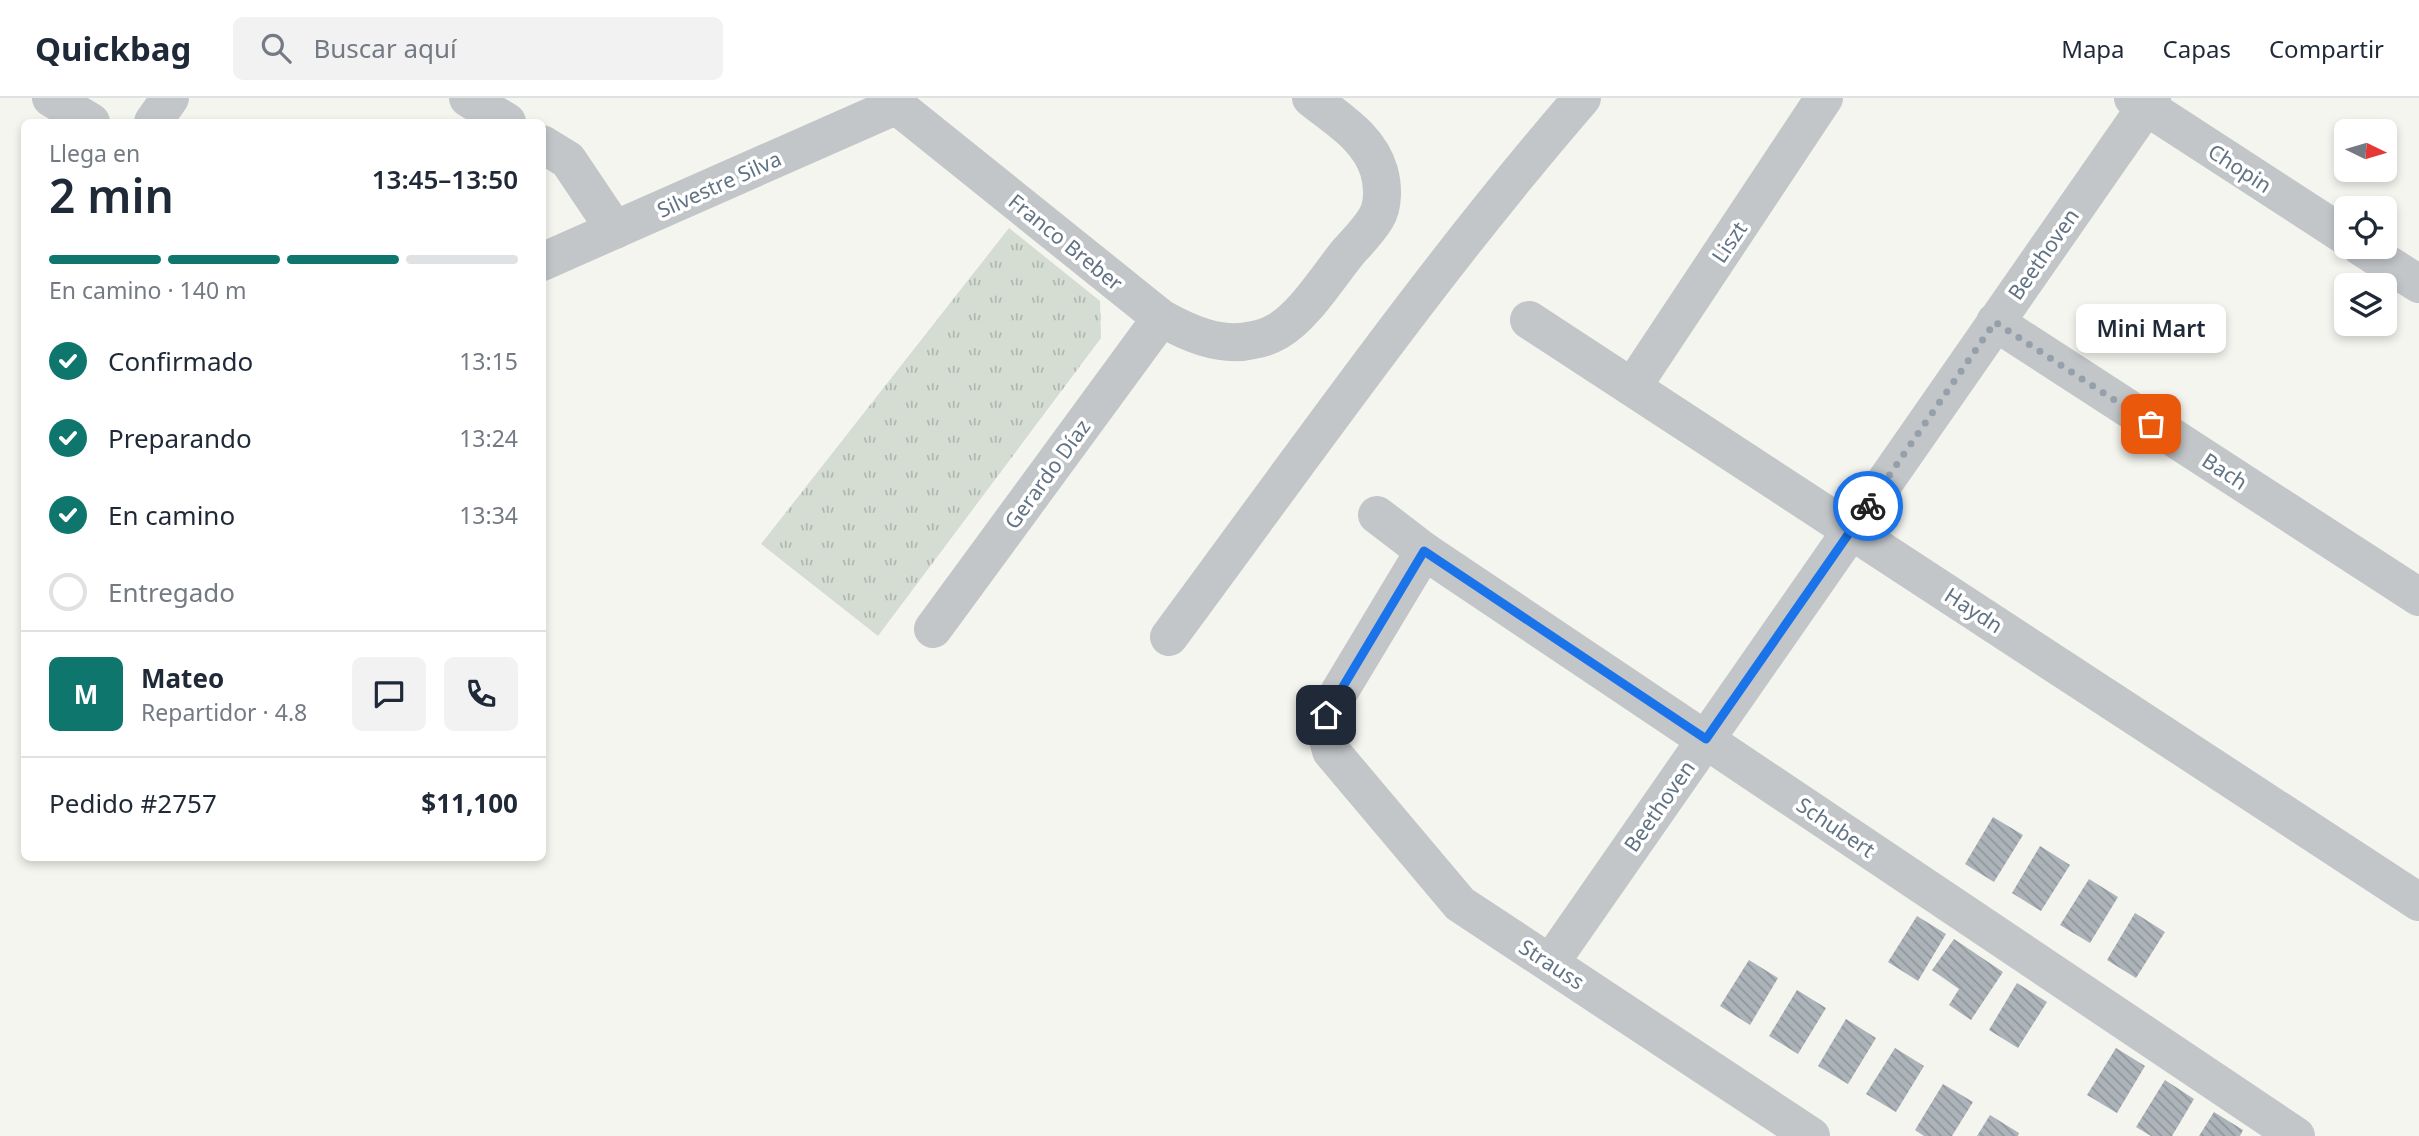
<!DOCTYPE html>
<html lang="es">
<meta charset="utf-8">
<style>
:root{--surface:#fff;--page:#f2f2f3;--text:#1f2937;--muted:#747a83;--line:#e0e1e3;--accent:#0f766e}
body{margin:0;font-family:"Noto Sans",sans-serif;background:var(--page);color:var(--text);height:100vh;display:flex;flex-direction:column;font-size:26px;white-space:nowrap}
*{box-sizing:border-box;margin:0}
p{font-size:23px;color:var(--muted)}
.icon{flex:none;width:38px;height:38px;fill:none;stroke:currentColor;stroke-width:2;stroke-linecap:round;stroke-linejoin:round}
.map{position:relative;flex:1;overflow:hidden}
.panel{position:absolute;left:21px;top:21px;width:525px;height:742px;display:flex;flex-direction:column;background:var(--surface);border-radius:10px;box-shadow:0 4px 10px #0003}
.panel>*{flex:none}
.needle{width:46px;rotate:95deg}
.buttons{position:absolute;left:2334px;top:21px;display:grid;gap:14px}
.buttons a{display:grid;place-items:center;width:63px;height:63px;border-radius:10px;background:var(--surface);box-shadow:0 4px 10px #0003;font-size:35px}
.pin{position:absolute;display:grid;place-items:center;width:60px;height:60px;color:#fff;margin:-30px;border-radius:14px;box-shadow:0 4px 10px #0006}
.courier{position:absolute;display:grid;place-items:center;width:70px;height:70px;margin:-35px;border:5px solid #1a73e8;border-radius:50%;background:#fff;color:#222;box-shadow:0 2px 9px #0007}
.bubble{position:absolute;height:49px;border-radius:10px;background:var(--surface);box-shadow:0 4px 10px #0003;font-size:23px;font-weight:600;line-height:49px;text-align:center}
.summary em{font-style:normal;font-weight:600}
.summary div{display:flex;flex-direction:column-reverse}
.summary{display:flex;align-items:center;justify-content:space-between;height:119px;padding:0 28px}
h1{font-size:46px;font-weight:600;line-height:52px}
.bar{display:grid;grid-template-columns:repeat(4,1fr);gap:10px 7px;align-content:center;height:84px;padding:0 28px}
.bar i{height:9px;border-radius:5px;background:var(--line)}
.bar .current{background:var(--accent)}
.bar p{grid-column:span 4}
.line{display:flex;align-items:center;gap:18px;padding:0 28px;border-top:2px solid var(--line)}
.line div{flex:1}
.round{display:grid;place-items:center;flex:none;width:74px;height:74px;border-radius:10px;background:var(--page)}
ol{padding:0 28px;list-style:none}
li{display:flex;align-items:center;gap:21px;height:77px}
li p{margin-inline-start:auto}
li .icon{padding:7px;border-radius:50%;background:var(--accent);color:#fff;stroke-width:4}
li:last-child{color:var(--muted)}
li i{width:38px;height:38px;border:4px solid var(--line);border-radius:50%}
header{display:flex;align-items:center;gap:42px;box-sizing:border-box;height:98px;padding:0 35px;background:var(--surface);border-bottom:2px solid var(--line)}
header strong{font-size:33px}
nav{display:flex;gap:38px;margin-inline-start:auto;font-size:24px}
.search{width:490px;height:63px;background:var(--page);display:flex;align-items:center;gap:18px;box-sizing:border-box;padding:0 24px;border-radius:10px;color:var(--muted);font-size:26px}
.map>svg:first-child{display:block}
</style>
<header>
<strong>Quickbag</strong>
<div class="search"><svg class="icon" aria-label="search" viewBox="0 0 24 24"><circle cx="10" cy="10" r="6"/><path d="M15 15l6 6"/></svg>Buscar aquí</div>
<nav><a>Mapa</a><a>Capas</a><a>Compartir</a></nav>
</header>
<div class="map">
<svg width="2419" height="1038" viewBox="0 0 2419 1038">
<defs>
<pattern id="park-tufts" width="24" height="20" patternUnits="userSpaceOnUse" patternTransform="scale(1.75)"><rect width="24" height="20" fill="#d5dcd1"/><path d="M3 7l-1-3M5 7V3M7 7l1-3M15 17l-1-3M17 17v-4M19 17l1-3" fill="none" stroke="#b0b7af"/></pattern>
<pattern id="building-back-hatch" width="6" height="6" patternUnits="userSpaceOnUse" patternTransform="scale(1.75)"><rect width="6" height="6" fill="#acb3b9"/><path d="M-1 5l2 2M0 0l6 6M5-1l2 2" fill="none" stroke="#8f969c"/></pattern>
</defs>
<rect width="100%" height="100%" fill="#f5f5f0"/>
<path fill="url(#park-tufts)" d="M1009,130L1100,203L1101,240L878,538L761,446Z"/>
<g fill="url(#building-back-hatch)">
<path d="M1993,719L2023,737L1994,784L1965,766Z"/>
<path d="M2040,748L2070,767L2041,813L2012,795Z"/>
<path d="M2089,781L2118,799L2090,845L2060,827Z"/>
<path d="M2135,815L2165,834L2136,880L2107,862Z"/>
<path d="M1917,818L1946,836L1918,883L1888,864Z"/>
<path d="M1954,841L2003,874L1971,922L1949,907L1959,891L1932,872Z"/>
<path d="M1749,862L1778,880L1750,927L1720,908Z"/>
<path d="M2017,885L2047,904L2018,950L1989,932Z"/>
<path d="M1797,892L1826,910L1798,956L1769,938Z"/>
<path d="M1846,921L1876,940L1848,986L1818,968Z"/>
<path d="M1895,950L1924,968L1896,1014L1866,996Z"/>
<path d="M2116,950L2145,968L2117,1015L2087,997Z"/>
<path d="M2165,982L2194,1001L2172,1038H2151L2136,1029Z"/>
<path d="M1943,986L1973,1004L1952,1038H1924L1915,1032Z"/>
<path d="M2214,1014L2243,1032L2240,1038H2199Z"/>
<path d="M1990,1017L2019,1035L2018,1038H1977Z"/>
</g>
<g fill="none" stroke-linecap="round" stroke-linejoin="round">
<g stroke="#c2c6c9" stroke-width="38">
<path d="M51,0L91,24"/>
<path d="M468,0L507,24"/>
<path d="M887,0L1161,220C1188,235 1221,250 1253,242C1260,241 1271,237 1278,233C1305,217 1329,177 1349,153C1358,143 1369,132 1376,120C1384,107 1383,87 1379,73C1369,39 1337,21 1311,0"/>
<path d="M2133,0L2347,139"/>
<path d="M153,24L170,0"/>
<path d="M542,46L568,62L615,132"/>
<path d="M2361,149L2419,186"/>
<path d="M542,164L895,8"/>
<path d="M1529,222L2419,804"/>
<path d="M1995,224L2419,499"/>
<path d="M1633,288L1824,0"/>
<path d="M1377,417L1424,453L2296,1038"/>
<path d="M1424,453L1326,616V634L1331,653L1460,806L1811,1038"/>
<path d="M933,531L1161,220"/>
<path d="M1169,539C1303,358 1434,171 1582,0"/>
<path d="M1551,864L2152,0"/>
</g>
</g>
<g fill="none" stroke-linecap="round" stroke-linejoin="round">
<path stroke="#95a0aa" stroke-width="7" stroke-dasharray="0 12.6" d="M1868,408L1995,224L2151,326"/>
<path stroke="#1a73e8" stroke-width="9" d="M1326,617L1424,453L1706,641L1868,408"/>
</g>
<g text-anchor="middle" dominant-baseline="central" stroke-width="7" stroke-linejoin="round" paint-order="stroke">
<g font-size="21" fill="#627384" stroke="#fff">
<text transform="translate(2240 70) rotate(33)">Chopin</text>
<text transform="translate(719 86) rotate(-24)">Silvestre Silva</text>
<text transform="translate(1066 144) rotate(39)">Franco Breber</text>
<text transform="translate(1729 144) rotate(-56)">Liszt</text>
<text transform="translate(2043 156) rotate(-55)">Beethoven</text>
<text transform="translate(2225 373) rotate(33)">Bach</text>
<text transform="translate(1047 376) rotate(-54)">Gerardo Díaz</text>
<text transform="translate(1974 512) rotate(33)">Haydn</text>
<text transform="translate(1659 708) rotate(-55)">Beethoven</text>
<text transform="translate(1836 729) rotate(34)">Schubert</text>
<text transform="translate(1552 866) rotate(33)">Strauss</text>
</g>
</g>
</svg>
<div class="buttons">
<a><svg class="needle" viewBox="-14 -14 28 28"><path d="M0-13l5 13h-10z" fill="#e53935"/><path d="M0 13l5-13h-10z" fill="#747a83"/></svg></a>
<a><svg class="icon" aria-label="locate" viewBox="0 0 24 24"><circle cx="12" cy="12" r="6"/><path d="M12 2v4M12 18v4M2 12h4M18 12h4"/></svg></a>
<a><svg class="icon" aria-label="layers" viewBox="0 0 24 24"><path d="M12 4l9 5-9 5-9-5zM3 14l9 5 9-5"/></svg></a>
</div>
<div class="pin" style="left:2151px;top:326px;background:#ea580c"><svg class="icon" aria-label="bag" viewBox="0 0 24 24"><path d="M5 8h14l-1 12H6zM9 8a3 3 0 0 1 6 0"/></svg></div>
<div class="pin" style="left:1326px;top:617px;background:#1f2937"><svg class="icon" aria-label="home" viewBox="0 0 24 24"><path d="M3 11l9-7 9 7M6 9v11h12V9"/></svg></div>
<div class="courier" style="left:1868px;top:408px"><svg class="icon" aria-label="bike" viewBox="0 0 24 24"><circle cx="6" cy="16" r="4"/><circle cx="18" cy="16" r="4"/><path d="M6 16l4-8h5l3 8M10 8l3 8H6M13 5h3"/></svg></div>
<div class="bubble" style="left:2076px;top:206px;width:150px">Mini Mart</div>
<section class="panel">
<div class="summary"><div><h1>2 min</h1><p>Llega en</p></div><em>13:45–13:50</em></div>
<div class="bar"><i class="current"></i><i class="current"></i><i class="current"></i><i></i><p>En camino · 140 m</p></div>
<ol>
<li><svg class="icon" aria-label="check" viewBox="0 0 24 24"><path d="M5 12l5 5 9-10"/></svg>Confirmado<p>13:15</p></li>
<li><svg class="icon" aria-label="check" viewBox="0 0 24 24"><path d="M5 12l5 5 9-10"/></svg>Preparando<p>13:24</p></li>
<li><svg class="icon" aria-label="check" viewBox="0 0 24 24"><path d="M5 12l5 5 9-10"/></svg>En camino<p>13:34</p></li>
<li><i></i>Entregado</li>
</ol>
<div class="line" style="height:126px"><b class="round" style="background:var(--accent);color:#fff">M</b><div><b>Mateo</b><p>Repartidor · 4.8</p></div><a class="round"><svg class="icon" aria-label="chat" viewBox="0 0 24 24"><path d="M4 5h16v11H9l-5 4z"/></svg></a><a class="round"><svg class="icon" aria-label="phone" viewBox="0 0 24 24"><path d="M5 4h4l2 5-3 2q2 4 5 5l2-3 5 2v4C11 20 4 13 5 4z"/></svg></a></div>
<div class="line" style="height:91px"><div>Pedido #2757</div><b>$11,100</b></div>
</section>
</div>
